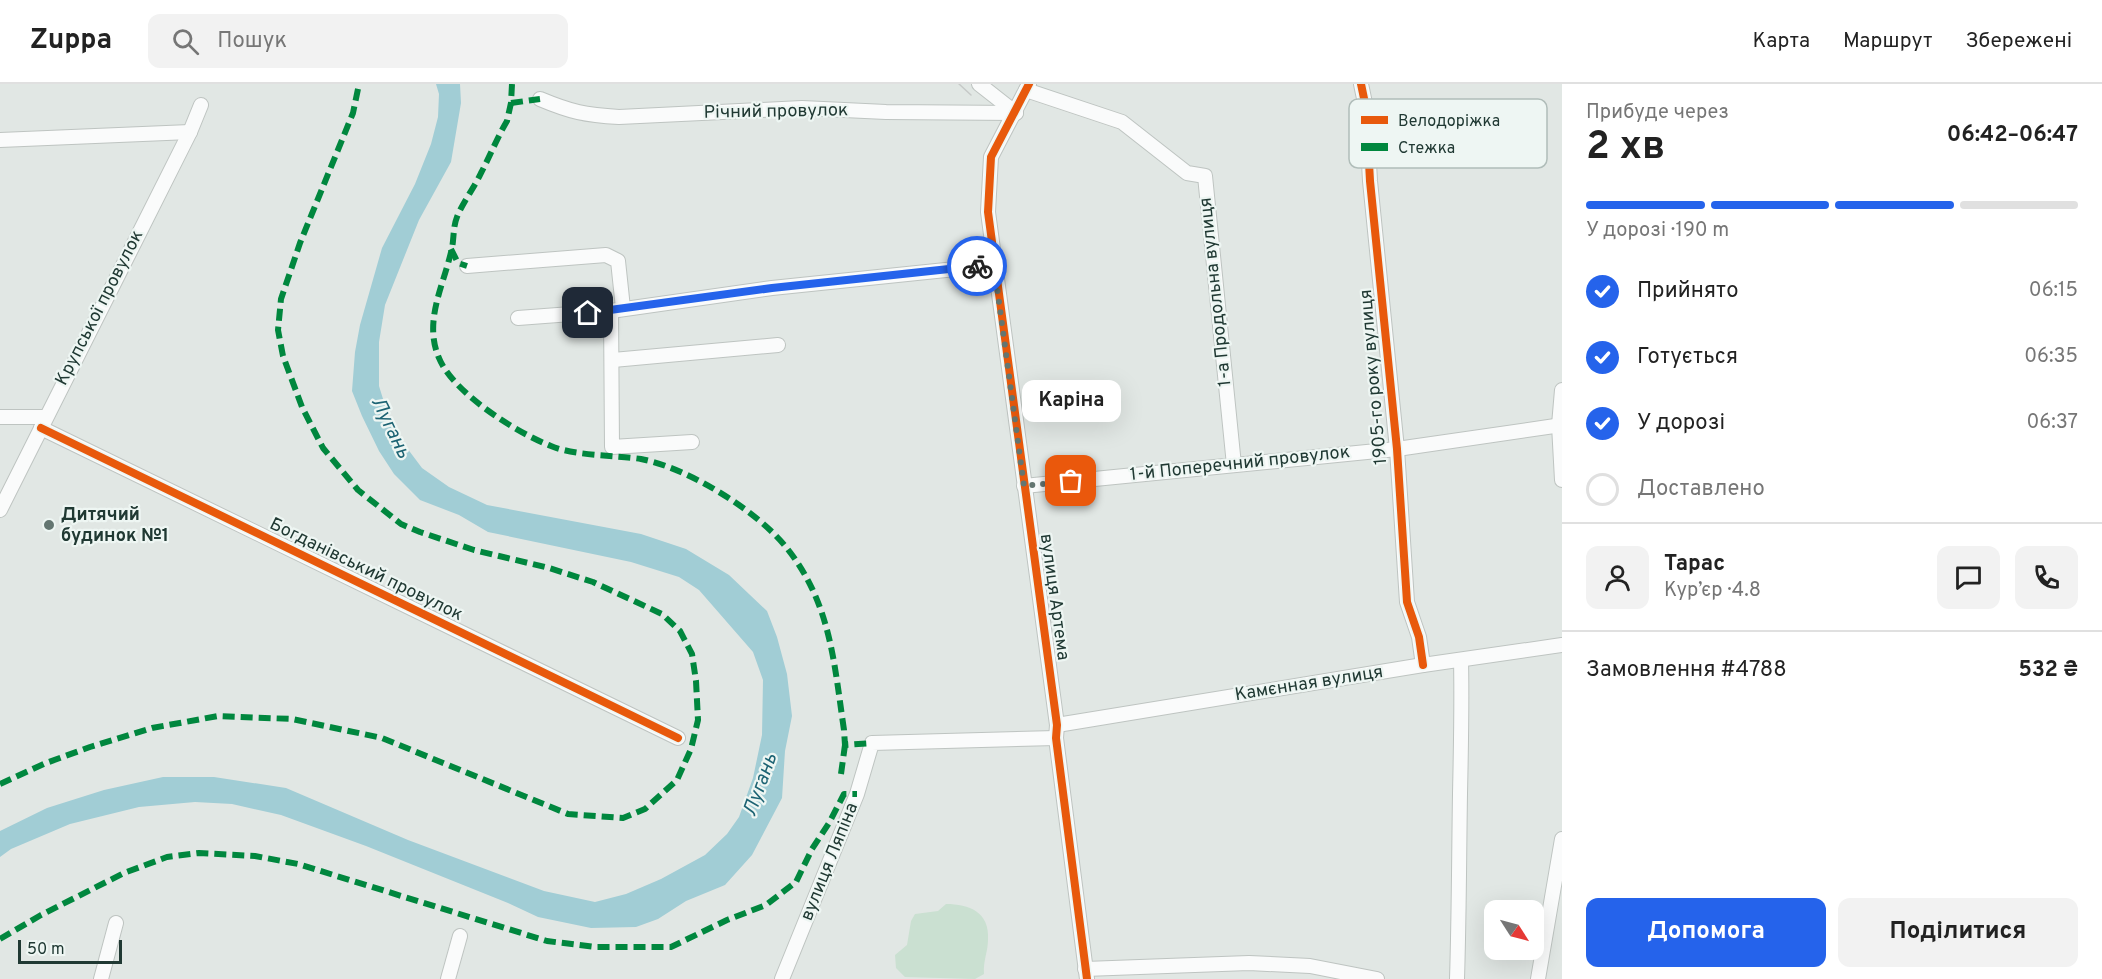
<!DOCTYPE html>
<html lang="uk">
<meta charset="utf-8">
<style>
:root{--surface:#fff;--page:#f2f2f2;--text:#222;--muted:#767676;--line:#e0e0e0;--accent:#2563eb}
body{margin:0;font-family:Overpass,sans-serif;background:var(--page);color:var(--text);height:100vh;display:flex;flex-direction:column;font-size:22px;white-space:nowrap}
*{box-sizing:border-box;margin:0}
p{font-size:20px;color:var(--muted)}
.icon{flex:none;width:33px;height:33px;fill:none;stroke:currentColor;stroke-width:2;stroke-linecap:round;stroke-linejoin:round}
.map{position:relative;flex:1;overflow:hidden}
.sheet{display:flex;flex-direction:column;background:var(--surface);width:540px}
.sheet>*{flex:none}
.needle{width:39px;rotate:126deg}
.tools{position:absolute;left:1484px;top:816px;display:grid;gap:12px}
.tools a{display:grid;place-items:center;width:60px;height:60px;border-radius:12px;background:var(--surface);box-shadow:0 6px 24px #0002;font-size:30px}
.scale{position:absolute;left:18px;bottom:15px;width:104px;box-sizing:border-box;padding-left:6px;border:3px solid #203933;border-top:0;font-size:16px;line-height:21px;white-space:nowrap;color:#203933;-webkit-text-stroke:4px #eef6f3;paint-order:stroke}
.pin{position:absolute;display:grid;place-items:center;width:51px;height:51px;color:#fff;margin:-26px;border-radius:12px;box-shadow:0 3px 9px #0006}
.courier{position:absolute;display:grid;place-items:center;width:60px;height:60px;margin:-30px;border:4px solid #2563eb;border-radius:50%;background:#fff;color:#222;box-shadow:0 2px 8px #0007}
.bubble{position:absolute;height:42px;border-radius:12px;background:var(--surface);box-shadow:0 6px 24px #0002;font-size:20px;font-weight:700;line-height:42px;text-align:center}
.head em{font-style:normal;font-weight:700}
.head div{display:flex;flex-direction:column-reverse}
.head{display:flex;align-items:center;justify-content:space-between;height:102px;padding:0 24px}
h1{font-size:39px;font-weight:700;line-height:45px}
.bar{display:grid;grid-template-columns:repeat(4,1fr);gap:9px 6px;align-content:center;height:72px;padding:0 24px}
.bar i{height:8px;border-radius:4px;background:var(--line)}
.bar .current{background:var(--accent)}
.bar p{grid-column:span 4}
.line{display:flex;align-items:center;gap:15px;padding:0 24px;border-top:2px solid var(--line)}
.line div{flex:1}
.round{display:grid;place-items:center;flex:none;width:63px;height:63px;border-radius:12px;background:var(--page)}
ol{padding:0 24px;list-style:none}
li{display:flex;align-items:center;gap:18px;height:66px}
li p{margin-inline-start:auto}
li .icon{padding:6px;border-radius:50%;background:var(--accent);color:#fff;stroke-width:4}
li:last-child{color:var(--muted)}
li i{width:33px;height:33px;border:3px solid var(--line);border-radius:50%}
.action{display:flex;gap:12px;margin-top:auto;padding:12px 24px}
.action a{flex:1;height:69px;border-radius:12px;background:var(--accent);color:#fff;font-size:24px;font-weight:700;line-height:69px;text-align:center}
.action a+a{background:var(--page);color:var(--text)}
header{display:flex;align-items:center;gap:36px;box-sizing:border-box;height:84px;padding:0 30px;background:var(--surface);border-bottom:2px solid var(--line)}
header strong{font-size:28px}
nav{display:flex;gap:33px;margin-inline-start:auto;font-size:21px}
.search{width:420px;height:54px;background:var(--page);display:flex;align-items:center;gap:15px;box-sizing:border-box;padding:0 21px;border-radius:12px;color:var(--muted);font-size:22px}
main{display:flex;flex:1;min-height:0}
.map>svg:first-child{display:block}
</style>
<header>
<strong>Zuppa</strong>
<div class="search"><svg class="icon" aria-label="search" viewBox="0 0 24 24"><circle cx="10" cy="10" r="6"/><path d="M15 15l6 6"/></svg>Пошук</div>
<nav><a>Карта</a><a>Маршрут</a><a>Збережені</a></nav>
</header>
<main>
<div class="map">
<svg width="1562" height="895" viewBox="0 0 1562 895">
<rect width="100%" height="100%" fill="#e1e7e4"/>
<path fill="#cae0d1" d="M946,820C969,820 990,828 988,856C988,867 983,877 984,890L975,895L905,893L896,884L895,871L907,861L911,837L915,830L938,827Z"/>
<path fill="#a1cdd5" d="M436,0H460L461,19L451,78L419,136L385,221L379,258V302L388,331L401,356L422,384L449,403L487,421L641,450L686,465L729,491L767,527L777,553L787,590L792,632L785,667L782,714L752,771L725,801L686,817L658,835L636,843L591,844L538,833L508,819L366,762L281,731L232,720L195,718L139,723L70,740L11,765L0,773V747L47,724L104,706L163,693H214L286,704L408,756L544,807L595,818L626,810L661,795L705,771L727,750L739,733L753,694L762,651L763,596L753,568L699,506L679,493L631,478L488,448L459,431L420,416L394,390L379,367L362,332L352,307L355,268L360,241L382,164L415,100L431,60L438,33L439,10Z"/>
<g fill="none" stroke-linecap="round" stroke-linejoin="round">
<defs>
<g id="minor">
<path d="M979,0L1016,29"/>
<path d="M1029,0L991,73L988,128L1057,641L1056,654L1087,895"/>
<path d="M1361,0L1366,24L1370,97L1397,365L1407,518L1419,553L1423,581"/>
<path d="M1026,6L1122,38L1187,89L1205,92L1234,381"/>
<path d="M540,15C571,28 585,31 619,33L802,24L886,28L1016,29"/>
<path d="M0,56L190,48"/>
<path d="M467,182L606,171L618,177L623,224"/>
<path d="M611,227L612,363L692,358"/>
<path d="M518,234L611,227L772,204L994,181"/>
<path d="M613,276L778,261"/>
<path d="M1562,306L1559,341L1562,396"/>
<path d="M0,333H45"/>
<path d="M41,344L678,654"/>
<path d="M1024,402L1397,365L1562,341"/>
<path d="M0,426L190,48L201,21"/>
<path d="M1057,641L1423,581L1562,561"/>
<path d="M1085,885L1249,879L1310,882L1377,895"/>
<path d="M101,895L116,839"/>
<path d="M448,895L460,852"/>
<path d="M782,895L857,710L872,659L1056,654"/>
<path d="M1457,895C1459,833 1459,772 1460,710C1461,665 1462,621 1461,576"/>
<path d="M1538,895L1562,755"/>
</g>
</defs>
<use href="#minor" stroke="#bec4c1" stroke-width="16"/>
<use href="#minor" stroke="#fafbfb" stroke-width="14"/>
<path stroke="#c6c9c8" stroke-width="1.5" d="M959,0L971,11"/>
<g stroke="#00873e" stroke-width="6" stroke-dasharray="12 6" stroke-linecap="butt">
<path d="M512,0L511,19L507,37C497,54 490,72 481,89C474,104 463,118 457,133C453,143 454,154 452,164C444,201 423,237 439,274C453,309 517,349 551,362C575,372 614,371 641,375C688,384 756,426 786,463C831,519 834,579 844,646L845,661L872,659"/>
<path d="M511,19L540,15"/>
<path d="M451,165L458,179L467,182"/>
<path d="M841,690L845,661"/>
<path d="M0,700L46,679L90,663L152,644L218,632L292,635L382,654L568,730L623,734L645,725L677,696L691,665L698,636L696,597L692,570L680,547L662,530L593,498L549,484L474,466L420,448L401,440L358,406L323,364L302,323L283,272L278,246L281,215L300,159L353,29L359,0"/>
<path d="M0,855L41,831L124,789L167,773L199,769L255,772L298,780L547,857L595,863H671L727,836L766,821L796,798L812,765L829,739L844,710H857"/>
</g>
<defs>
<g id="cycleway">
<path d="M1029,0L991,73L988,128L1057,641L1056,654L1087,895"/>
<path d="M1361,0L1366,24L1370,97L1397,365L1407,518L1419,553L1423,581"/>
<path d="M41,344L678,654"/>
</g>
</defs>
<use href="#cycleway" stroke="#eef6f3" stroke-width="11"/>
<use href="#cycleway" stroke="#e8590c" stroke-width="8"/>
</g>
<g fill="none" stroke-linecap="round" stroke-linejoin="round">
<path stroke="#647671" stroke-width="6" stroke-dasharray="0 10.8" d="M977,182L994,181L1024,402L1071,397"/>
<path stroke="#2563eb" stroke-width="8" d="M588,229L772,204L977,182"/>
</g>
<circle fill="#647671" stroke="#eef6f3" stroke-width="2" cx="49" cy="441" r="6"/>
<g text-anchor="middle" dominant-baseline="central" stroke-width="4.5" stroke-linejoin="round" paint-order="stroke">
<g font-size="18" fill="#203933" stroke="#eef6f3">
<text transform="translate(776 28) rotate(-1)">Річний провулок</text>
<text transform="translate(1216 208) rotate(-96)">1-а Продольна вулиця</text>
<text transform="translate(100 224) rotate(-63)">Крупської провулок</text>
<text transform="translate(1374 293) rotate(-95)">1905-го року вулиця</text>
<text transform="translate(1240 380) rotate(-6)">1-й Поперечний провулок</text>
<text transform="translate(366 486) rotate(26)">Богданівський провулок</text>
<text transform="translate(1054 513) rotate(82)">вулиця Артема</text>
<text transform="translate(1309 600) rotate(-9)">Камєнная вулиця</text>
<text transform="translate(830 778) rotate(-68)">вулиця Ляпіна</text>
</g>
<g font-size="18" font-weight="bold" fill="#203933" stroke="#eef6f3" text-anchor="start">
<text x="61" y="431">Дитячий<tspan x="61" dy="21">будинок №1</tspan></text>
</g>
<g font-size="20" font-style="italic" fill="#1c6373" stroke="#eef6f3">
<text transform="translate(390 344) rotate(64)">Лугань</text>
<text transform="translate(761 701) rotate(-70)">Лугань</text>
</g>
</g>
<rect x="1349" y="15" width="198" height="69" rx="9" fill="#eef6f3" stroke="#b0bdb9" stroke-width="1.5"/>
<rect x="1361" y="32" width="27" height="8" fill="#e8590c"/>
<rect x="1361" y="59" width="27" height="8" fill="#00873e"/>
<g font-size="16" fill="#203933">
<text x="1398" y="42">Велодоріжка</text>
<text x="1398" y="69">Стежка</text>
</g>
</svg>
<div class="tools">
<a><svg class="needle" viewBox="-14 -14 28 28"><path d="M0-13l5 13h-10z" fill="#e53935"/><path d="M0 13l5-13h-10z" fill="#767676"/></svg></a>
</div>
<div class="scale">50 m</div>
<div class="pin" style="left:1071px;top:397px;background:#ea580c"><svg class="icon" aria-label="bag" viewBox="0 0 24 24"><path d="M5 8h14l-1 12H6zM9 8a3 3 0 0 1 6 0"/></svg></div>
<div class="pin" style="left:588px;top:229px;background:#1f2937"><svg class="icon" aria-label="home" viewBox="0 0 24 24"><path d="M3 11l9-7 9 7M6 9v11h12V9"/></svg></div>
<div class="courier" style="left:977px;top:182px"><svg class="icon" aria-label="bike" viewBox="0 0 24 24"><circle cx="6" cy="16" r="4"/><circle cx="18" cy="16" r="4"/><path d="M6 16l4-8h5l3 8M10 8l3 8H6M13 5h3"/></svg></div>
<div class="bubble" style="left:1022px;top:296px;width:99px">Каріна</div>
</div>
<section class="sheet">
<div class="head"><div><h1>2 хв</h1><p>Прибуде через</p></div><em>06:42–06:47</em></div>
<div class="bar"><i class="current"></i><i class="current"></i><i class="current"></i><i></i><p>У дорозі · 190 m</p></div>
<ol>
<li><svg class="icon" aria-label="check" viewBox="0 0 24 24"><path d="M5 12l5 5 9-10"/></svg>Прийнято<p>06:15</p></li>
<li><svg class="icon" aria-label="check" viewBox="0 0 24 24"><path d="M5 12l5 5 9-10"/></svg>Готується<p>06:35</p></li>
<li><svg class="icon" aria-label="check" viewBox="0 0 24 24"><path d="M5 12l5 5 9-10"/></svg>У дорозі<p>06:37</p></li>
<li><i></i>Доставлено</li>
</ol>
<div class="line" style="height:108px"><a class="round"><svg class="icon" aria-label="person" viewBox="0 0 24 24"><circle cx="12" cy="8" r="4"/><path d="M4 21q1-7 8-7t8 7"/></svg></a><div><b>Тарас</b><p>Кур’єр · 4.8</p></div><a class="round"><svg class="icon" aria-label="chat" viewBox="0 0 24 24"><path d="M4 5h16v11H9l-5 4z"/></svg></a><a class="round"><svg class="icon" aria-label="phone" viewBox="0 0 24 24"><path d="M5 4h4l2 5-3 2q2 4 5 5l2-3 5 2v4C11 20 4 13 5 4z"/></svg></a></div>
<div class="line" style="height:78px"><div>Замовлення #4788</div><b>532 ₴</b></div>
<div class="action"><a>Допомога</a><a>Поділитися</a></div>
</section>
</main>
